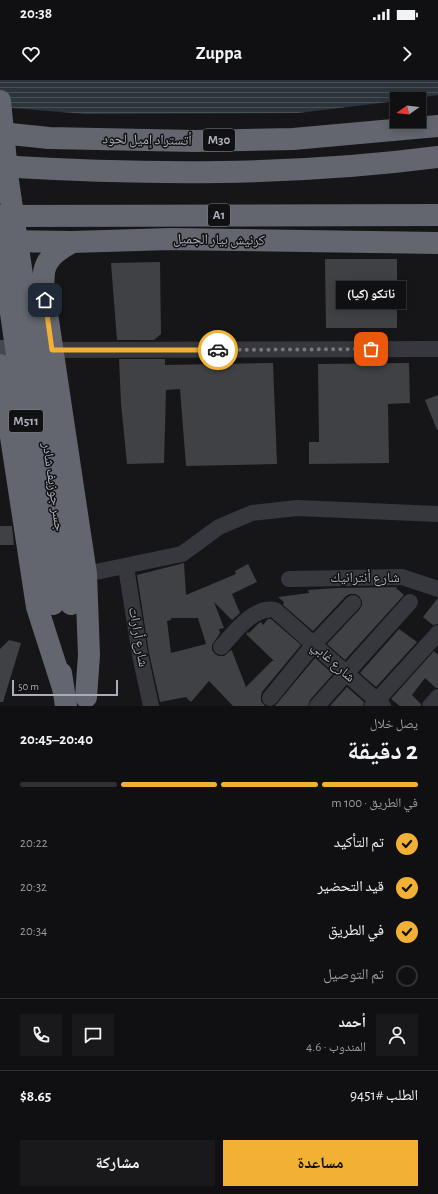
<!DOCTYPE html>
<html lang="ar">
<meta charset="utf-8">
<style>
:root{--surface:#101012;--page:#19191b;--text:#f1f3f6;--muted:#9c9d9f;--line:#303032;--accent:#f2b134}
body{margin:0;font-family:"Alegreya Sans","Noto Naskh Arabic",sans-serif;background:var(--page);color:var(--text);direction:rtl;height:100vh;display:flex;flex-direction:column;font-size:15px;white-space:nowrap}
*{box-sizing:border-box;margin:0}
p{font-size:13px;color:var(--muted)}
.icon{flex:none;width:22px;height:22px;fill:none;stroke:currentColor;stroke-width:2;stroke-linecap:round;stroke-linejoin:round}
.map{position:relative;height:626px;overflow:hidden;direction:ltr}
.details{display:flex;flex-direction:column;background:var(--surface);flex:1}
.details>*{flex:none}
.needle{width:26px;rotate:256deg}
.tools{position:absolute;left:390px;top:12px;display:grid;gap:8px}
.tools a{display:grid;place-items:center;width:36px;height:36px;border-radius:0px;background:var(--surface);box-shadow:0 2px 10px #0003,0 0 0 1px var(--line);font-size:20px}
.scale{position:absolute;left:12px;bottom:10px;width:106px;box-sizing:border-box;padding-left:4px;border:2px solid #a8adb8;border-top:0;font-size:11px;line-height:14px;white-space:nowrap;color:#a8adb8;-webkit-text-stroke:3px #111113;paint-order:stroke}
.pin{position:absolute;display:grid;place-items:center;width:34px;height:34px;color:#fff;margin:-17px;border-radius:8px;box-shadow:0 2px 6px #0006}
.courier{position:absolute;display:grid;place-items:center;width:40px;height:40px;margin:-20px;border:3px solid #f2b134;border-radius:50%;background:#fff;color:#222;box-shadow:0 1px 5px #0007}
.bubble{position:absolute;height:28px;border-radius:0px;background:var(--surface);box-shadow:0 2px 10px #0003,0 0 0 1px var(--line);font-size:13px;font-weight:700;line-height:28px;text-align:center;direction:rtl}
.headline em{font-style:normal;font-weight:700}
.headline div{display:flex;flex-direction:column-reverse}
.headline{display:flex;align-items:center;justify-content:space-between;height:68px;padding:0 20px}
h1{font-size:26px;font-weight:700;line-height:30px}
.bar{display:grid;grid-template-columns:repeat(4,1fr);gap:6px 4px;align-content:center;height:48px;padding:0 20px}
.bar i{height:5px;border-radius:3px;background:var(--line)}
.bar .active{background:var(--accent)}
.bar p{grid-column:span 4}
.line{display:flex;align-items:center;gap:10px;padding:0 20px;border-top:1px solid var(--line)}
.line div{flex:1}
.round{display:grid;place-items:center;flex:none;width:42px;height:42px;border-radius:0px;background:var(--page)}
ol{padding:0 20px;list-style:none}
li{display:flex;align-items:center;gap:12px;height:44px}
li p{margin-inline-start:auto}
li .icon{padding:4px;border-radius:50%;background:var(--accent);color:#111;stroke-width:4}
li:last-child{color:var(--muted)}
li i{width:22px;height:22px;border:2px solid var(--line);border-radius:50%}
.action{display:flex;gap:8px;margin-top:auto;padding:8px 20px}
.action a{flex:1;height:46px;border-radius:0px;background:var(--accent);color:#111;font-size:16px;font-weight:700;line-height:46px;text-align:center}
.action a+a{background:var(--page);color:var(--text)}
.status{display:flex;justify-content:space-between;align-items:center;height:28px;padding:0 20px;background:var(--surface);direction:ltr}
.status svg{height:11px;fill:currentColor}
header{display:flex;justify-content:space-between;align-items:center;height:52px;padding:0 20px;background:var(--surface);font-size:18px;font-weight:700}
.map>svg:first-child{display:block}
</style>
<div class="status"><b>20:38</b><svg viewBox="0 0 49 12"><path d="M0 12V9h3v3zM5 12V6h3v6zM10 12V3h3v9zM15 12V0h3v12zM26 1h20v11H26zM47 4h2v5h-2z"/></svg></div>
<header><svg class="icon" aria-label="forward" viewBox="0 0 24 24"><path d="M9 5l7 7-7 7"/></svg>Zuppa<svg class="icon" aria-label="heart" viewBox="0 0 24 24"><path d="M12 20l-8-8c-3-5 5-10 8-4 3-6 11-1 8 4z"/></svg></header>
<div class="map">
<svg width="438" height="626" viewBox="0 0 438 626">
<defs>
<pattern id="water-rules" width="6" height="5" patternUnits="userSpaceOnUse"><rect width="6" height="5" fill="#2c353c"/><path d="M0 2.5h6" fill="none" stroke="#485056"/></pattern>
</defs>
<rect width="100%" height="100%" fill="#161618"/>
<path fill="url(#water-rules)" d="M0,0H438V15L410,19H397V21L298,33L85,34L0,27Z"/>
<g fill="#404145" fill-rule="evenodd">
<path d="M325,179H397V248H326Z"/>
<path d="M160,182L161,254L154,260H117L111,183Z"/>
<path d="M119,279H165V285L273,283L277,384L186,386L180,309L166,310L164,383L127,384L121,323Z"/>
<path d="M409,283L410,323L388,324L389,383L309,384V362H319L318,284Z"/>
<path d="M438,315V350H437L425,320Z"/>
<path d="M0,446H12L14,465H0Z"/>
<path d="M184,483L186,515L236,494L235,491L248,484L257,502L232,514L240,533L232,540L214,522L224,548L219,549L220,553L212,565V570L215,574L219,576H224L231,570L232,571L246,607L272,581H274L246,554L248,552L249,553L258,544L261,542L263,545L268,539H271L301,565L262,612L261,616V621L265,626H233L209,601L191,622L186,617L160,622L149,573L137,495ZM171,538H198L206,564L171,573L167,541L171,540Z"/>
<path d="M397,507L396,508L404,515L345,580L327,564L360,529L362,525V521L359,516L355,514H350L346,516L313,551L283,525L284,522L278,517L309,513L308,510L336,508Z"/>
<path d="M438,518V544L433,545L423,537Z"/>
<path d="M399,549L417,562L376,607L360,593Z"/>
<path d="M9,560L21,563L3,622H0V569Z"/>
<path d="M434,571L438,575V608H436L425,598L412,615L421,624V626H400L391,619Z"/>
<path d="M315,578L333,594L310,620L308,626H275Z"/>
<path d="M347,607L364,622L363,626H330Z"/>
</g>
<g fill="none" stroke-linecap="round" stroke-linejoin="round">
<g stroke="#37383d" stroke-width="16">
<path d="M52,270L438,269"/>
<path d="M126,487L140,575L151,626"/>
<path d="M86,494L182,474L219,447L252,433L297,428L438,434"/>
<path d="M289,499L402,497L438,509"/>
<path d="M221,567C234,553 253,526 275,530L383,626"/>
<path d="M270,618L314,564L353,523"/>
<path d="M317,626L410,522"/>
<path d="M372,626L438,553"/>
<path d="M430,626L438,617"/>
</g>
<path stroke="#45474d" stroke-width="22" d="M0,271H35"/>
<g stroke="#63666e" stroke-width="22">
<path d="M0,53L49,58L195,61L293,59L438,46"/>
<path d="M0,86C146,95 293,96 438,77"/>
<path d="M0,136L438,135"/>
<path d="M0,161L72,162L170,159L438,163"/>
<path d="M72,162C62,168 49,175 45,188C43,194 44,201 43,207L86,494L89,575L86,617"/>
<path d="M0,285L37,527L63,608"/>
<path d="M61,593L66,626"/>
</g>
<g stroke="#63666e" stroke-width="22">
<path d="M0,21L8,101L71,524"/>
<path d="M0,157L53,524"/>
</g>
</g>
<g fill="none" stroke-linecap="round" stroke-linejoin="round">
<path stroke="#757880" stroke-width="4" stroke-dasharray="0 7.2" d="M218,270L371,269"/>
<path stroke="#f2b134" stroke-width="5" d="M45,220L52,270H218"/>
</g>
<g text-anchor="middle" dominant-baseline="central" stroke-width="3" stroke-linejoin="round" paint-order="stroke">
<g fill="#111113" stroke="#7b7e86" stroke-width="1">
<rect x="203" y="49" width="32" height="22" rx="3"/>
<rect x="208" y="124" width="22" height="22" rx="3"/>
<rect x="9" y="330" width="34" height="22" rx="3"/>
</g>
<g font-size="13" font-weight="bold" fill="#a8adb8">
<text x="219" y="60">M30</text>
<text x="219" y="135">A1</text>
<text x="26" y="341">M511</text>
</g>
<g font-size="14" fill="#a8adb8" stroke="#111113">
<text transform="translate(147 60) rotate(1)">أتستراد إميل لحود</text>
<text transform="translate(219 160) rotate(1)">كرنيش بيار الجميل</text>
<text transform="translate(53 407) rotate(82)">جسر جوزيف شادر</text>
<text x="365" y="498">شارع أنترانيك</text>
<text transform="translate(138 557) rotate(80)">شارع أرارات</text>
<text transform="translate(333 582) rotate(42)">شارع غابي</text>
</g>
</g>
</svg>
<div class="tools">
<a><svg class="needle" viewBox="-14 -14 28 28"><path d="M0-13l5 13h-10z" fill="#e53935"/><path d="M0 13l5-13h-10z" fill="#9c9d9f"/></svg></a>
</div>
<div class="scale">50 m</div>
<div class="pin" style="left:371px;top:269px;background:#ea580c"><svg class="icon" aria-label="bag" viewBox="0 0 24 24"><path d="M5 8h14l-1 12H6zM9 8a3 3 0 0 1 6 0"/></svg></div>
<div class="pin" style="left:45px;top:220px;background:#1f2937"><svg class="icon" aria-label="home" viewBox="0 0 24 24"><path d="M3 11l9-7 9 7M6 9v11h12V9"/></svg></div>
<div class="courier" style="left:218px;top:270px"><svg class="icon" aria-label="car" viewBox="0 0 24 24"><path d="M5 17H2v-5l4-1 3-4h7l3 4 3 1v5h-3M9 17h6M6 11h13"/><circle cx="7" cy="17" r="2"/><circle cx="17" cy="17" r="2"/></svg></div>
<div class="bubble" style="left:336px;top:201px;width:70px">ناتكو (كيا)</div>
</div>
<section class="details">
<div class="headline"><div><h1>2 دقيقة</h1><p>يصل خلال</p></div><em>20:40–20:45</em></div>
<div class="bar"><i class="active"></i><i class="active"></i><i class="active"></i><i></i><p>في الطريق · 100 m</p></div>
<ol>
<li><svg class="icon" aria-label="check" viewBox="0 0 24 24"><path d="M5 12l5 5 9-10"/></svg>تم التأكيد<p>20:22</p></li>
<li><svg class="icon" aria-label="check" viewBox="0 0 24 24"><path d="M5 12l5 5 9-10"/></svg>قيد التحضير<p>20:32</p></li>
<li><svg class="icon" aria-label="check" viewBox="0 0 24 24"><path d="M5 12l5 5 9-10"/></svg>في الطريق<p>20:34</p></li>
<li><i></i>تم التوصيل</li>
</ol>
<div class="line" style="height:72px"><a class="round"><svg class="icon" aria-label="person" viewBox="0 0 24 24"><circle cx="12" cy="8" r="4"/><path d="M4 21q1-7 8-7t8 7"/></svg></a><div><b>أحمد</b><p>المندوب · 4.6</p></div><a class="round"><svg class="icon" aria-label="chat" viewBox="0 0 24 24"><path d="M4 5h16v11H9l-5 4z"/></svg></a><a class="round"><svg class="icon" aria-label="phone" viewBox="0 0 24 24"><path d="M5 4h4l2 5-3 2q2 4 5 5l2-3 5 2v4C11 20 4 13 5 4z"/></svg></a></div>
<div class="line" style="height:52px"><div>الطلب #9451</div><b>$8.65</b></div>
<div class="action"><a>مساعدة</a><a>مشاركة</a></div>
</section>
